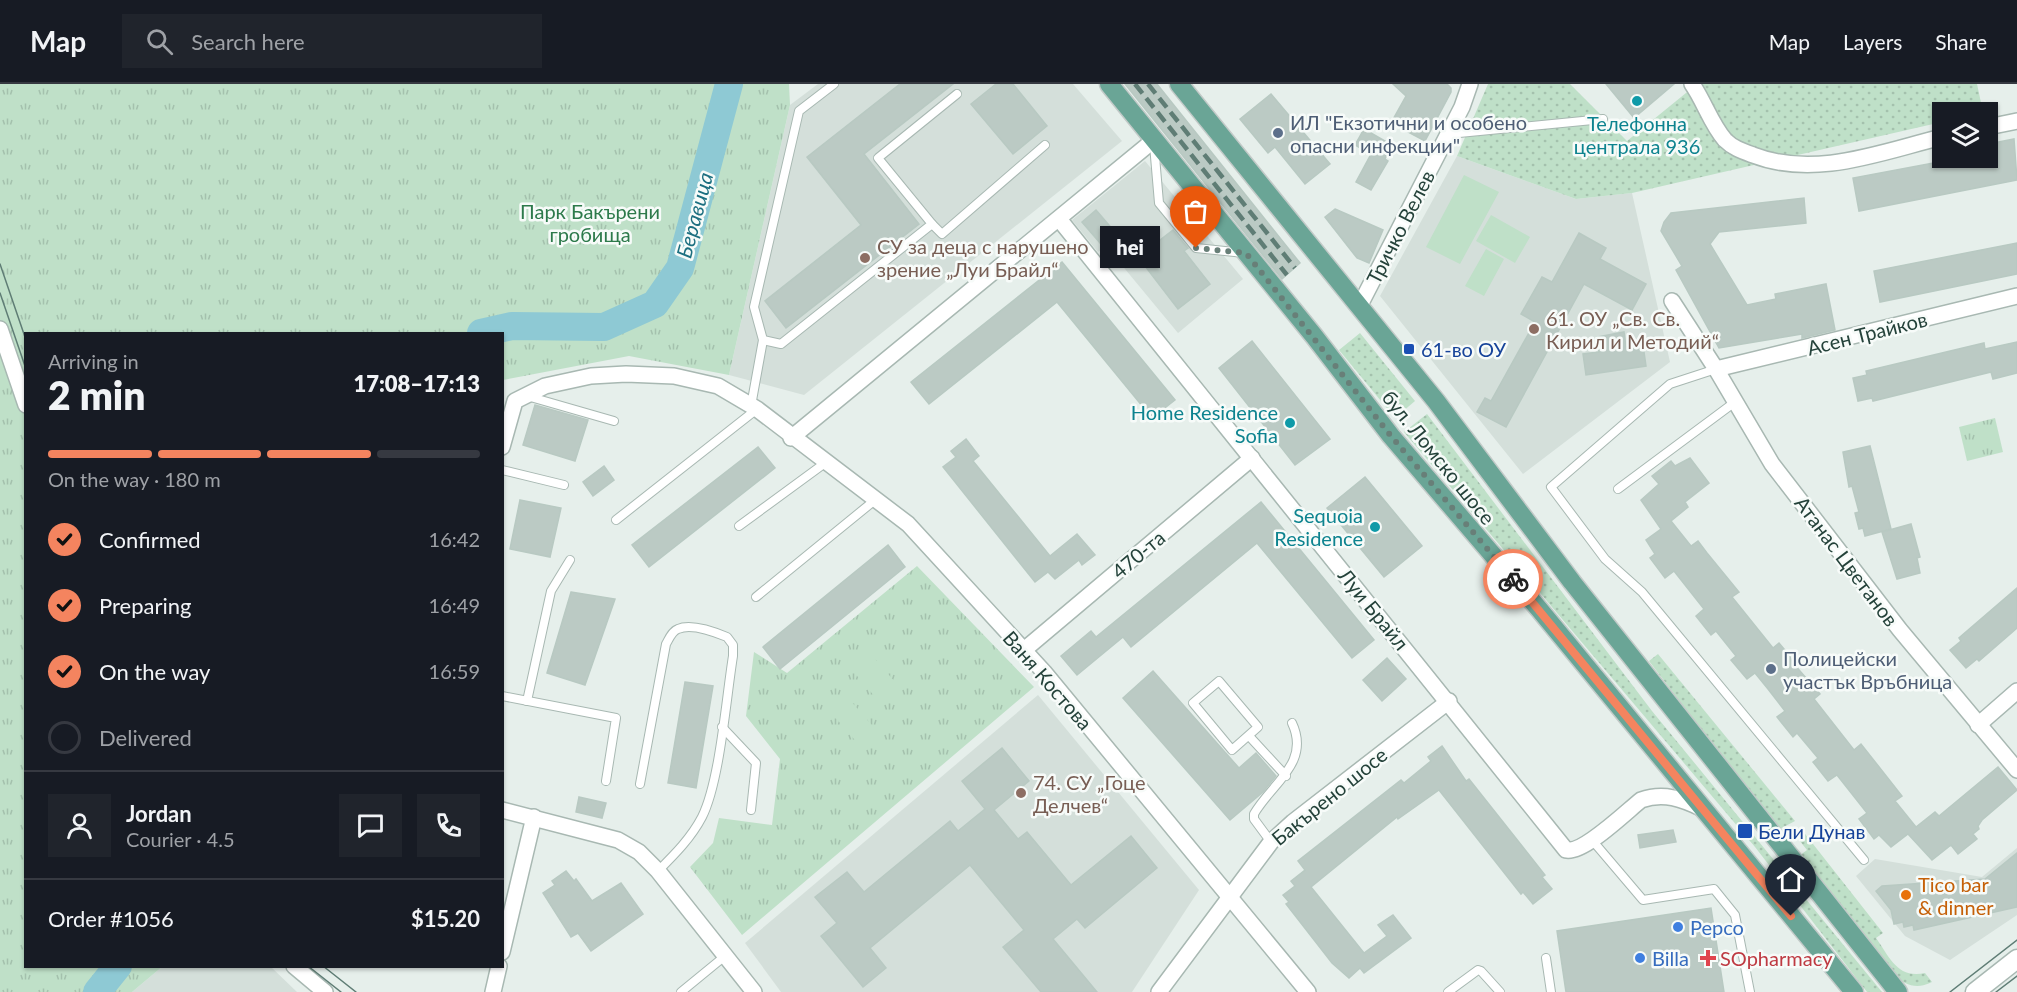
<!DOCTYPE html>
<meta charset="utf-8">
<style>
:root{--surface:#171b24;--page:#20242c;--text:#f1f3f6;--muted:#9ea1a6;--line:#363941;--accent:#f4845f}
body{margin:0;font-family:Lato,sans-serif;background:var(--page);color:var(--text);height:100vh;display:flex;flex-direction:column;font-size:22px;white-space:nowrap}
*{box-sizing:border-box;margin:0}
p{font-size:20px;color:var(--muted)}
.icon{flex:none;width:33px;height:33px;fill:none;stroke:currentColor;stroke-width:2;stroke-linecap:round;stroke-linejoin:round}
.map{position:relative;flex:1;overflow:hidden}
.drawer{position:absolute;left:24px;top:248px;width:480px;height:636px;display:flex;flex-direction:column;background:var(--surface);border-radius:0px;box-shadow:0 2px 4px #0004}
.drawer>*{flex:none}
.fabs{position:absolute;left:1932px;top:18px;display:grid;gap:12px}
.fabs a{display:grid;place-items:center;width:66px;height:66px;border-radius:0px;background:var(--surface);box-shadow:0 2px 4px #0004;font-size:30px}
.pin{position:absolute;display:grid;place-items:center;width:51px;height:51px;color:#fff;margin:-62px -26px;border-radius:50% 50% 50% 0;rotate:-45deg;box-shadow:0 0 6px #0007}
.pin .icon{rotate:45deg}
.courier{position:absolute;display:grid;place-items:center;width:60px;height:60px;margin:-30px;border:4px solid #f4845f;border-radius:50%;background:#fff;color:#222;box-shadow:0 2px 8px #0007}
.bubble{position:absolute;height:42px;border-radius:0px;background:var(--surface);box-shadow:0 2px 4px #0004;font-size:20px;font-weight:800;line-height:42px;text-align:center}
.overview em{font-style:normal;font-weight:800}
.overview div{display:flex;flex-direction:column-reverse}
.overview{display:flex;align-items:center;justify-content:space-between;height:102px;padding:0 24px}
h1{font-size:39px;font-weight:800;line-height:45px}
.bar{display:grid;grid-template-columns:repeat(4,1fr);gap:9px 6px;align-content:center;height:72px;padding:0 24px}
.bar i{height:8px;border-radius:4px;background:var(--line)}
.bar .active{background:var(--accent)}
.bar p{grid-column:span 4}
.line{display:flex;align-items:center;gap:15px;padding:0 24px;border-top:2px solid var(--line)}
.line div{flex:1}
.round{display:grid;place-items:center;flex:none;width:63px;height:63px;border-radius:0px;background:var(--page)}
ol{padding:0 24px;list-style:none}
li{display:flex;align-items:center;gap:18px;height:66px}
li p{margin-inline-start:auto}
li .icon{padding:6px;border-radius:50%;background:var(--accent);color:#111;stroke-width:4}
li:last-child{color:var(--muted)}
li i{width:33px;height:33px;border:3px solid var(--line);border-radius:50%}
header{display:flex;align-items:center;gap:36px;box-sizing:border-box;height:84px;padding:0 30px;background:var(--surface);border-bottom:2px solid var(--line)}
header strong{font-size:28px}
nav{display:flex;gap:33px;margin-inline-start:auto;font-size:21px}
.search{width:420px;height:54px;background:var(--page);display:flex;align-items:center;gap:15px;box-sizing:border-box;padding:0 21px;border-radius:0px;color:var(--muted);font-size:22px}
.map>svg:first-child{display:block}
</style>
<header>
<strong>Map</strong>
<div class="search"><svg class="icon" aria-label="search" viewBox="0 0 24 24"><circle cx="10" cy="10" r="6"/><path d="M15 15l6 6"/></svg>Search here</div>
<nav><a>Map</a><a>Layers</a><a>Share</a></nav>
</header>
<div class="map">
<svg width="2017" height="908" viewBox="0 0 2017 908">
<defs>
<pattern id="grass-dots" width="8" height="8" patternUnits="userSpaceOnUse" patternTransform="scale(1.5)"><rect width="8" height="8" fill="#bfe0c8"/><path d="M2 2h.1M6 6h.1" fill="none" stroke="#a4c1ad" stroke-width="1.8" stroke-linecap="round"/></pattern>
<pattern id="park-tufts" width="24" height="20" patternUnits="userSpaceOnUse" patternTransform="scale(1.5)"><rect width="24" height="20" fill="#bfe0c8"/><path d="M3 7l-1-3M5 7V3M7 7l1-3M15 17l-1-3M17 17v-4M19 17l1-3" fill="none" stroke="#a4c1ad"/></pattern>
</defs>
<rect width="100%" height="100%" fill="#e6efeb"/>
<g fill="#d4dfda">
<path d="M818,0H1073L1122,57L804,311L729,291L790,21Z"/>
<path d="M1457,72L1576,115L1632,109L1670,278L1523,390L1380,212Z"/>
<path d="M1145,77L1243,195L1178,249L1106,162L1098,168L1072,136Z"/>
<path d="M1038,611L1199,806L1132,908H781L745,859Z"/>
<path d="M2017,764V831L1950,876L1905,852L1856,792L1875,775L1982,793Z"/>
<path d="M163,882H270L297,908H132Z"/>
</g>
<g fill="url(#grass-dots)">
<path d="M1488,0H1570L1627,57L1697,0H1977L1983,28H1942V38L1632,109L1576,115L1457,72Z"/>
<path d="M1360,249L1415,317L1395,334L1339,266Z"/>
<path d="M1427,330L1652,627L1882,908H1867L1755,763L1404,348Z"/>
<path d="M1658,570L1795,737L1778,746L1649,577Z"/>
<path d="M1802,746L1883,849L1876,854C1890,874 1898,895 1925,889L1932,898C1916,906 1906,901 1893,891L1799,772L1807,766L1795,751Z"/>
</g>
<g fill="url(#park-tufts)">
<path d="M0,0H789L790,21L729,291L629,272L503,296L502,249H26V882H163L132,908H0Z"/>
<path d="M1995,334L2003,368L1967,377L1959,343Z"/>
<path d="M917,482L1034,603L742,851L690,783L713,759L719,734L772,741L780,675L746,632L754,568L787,589Z"/>
</g>
<g fill="#bfe0c8">
<path d="M1464,91L1499,108L1460,180L1426,163Z"/>
<path d="M1491,131L1530,153L1515,179L1476,157Z"/>
<path d="M1486,165L1504,175L1484,212L1465,202Z"/>
<path d="M865,563L901,605L882,621L846,579Z"/>
<path d="M850,616L877,647L860,662L833,631Z"/>
</g>
<g fill="none" stroke-linecap="round" stroke-linejoin="round">
<g stroke="#8ec9d4" stroke-width="28">
<path d="M481,249L512,242L604,243L655,220L680,184L729,0"/>
<path d="M97,908L118,882"/>
</g>
</g>
<g fill="#bbcac4" stroke="#b8c9c2" stroke-width="1.5">
<path d="M900,0H953L864,70L919,140L786,244L765,217L861,141L807,73Z"/>
<path d="M996,0H1013L1047,42L1013,70L971,20Z"/>
<path d="M1125,0H1157L1300,179L1282,195Z"/>
<path d="M1393,0H1447L1451,4V8L1425,57L1391,39L1406,12Z"/>
<path d="M1606,0H1674L1634,34Z"/>
<path d="M1271,10L1330,80L1305,100L1275,63L1268,69L1240,35Z"/>
<path d="M1364,45L1392,61L1385,75L1388,77L1371,106L1356,98L1371,70L1355,61Z"/>
<path d="M2014,55L2017,96L1859,127L1853,94L1960,74H1988V60Z"/>
<path d="M1804,114L1806,139L1719,148L1710,160L1747,221L1776,215L1775,210L1826,200L1835,246L1802,254V250L1719,264L1676,186L1682,182L1661,147L1664,138L1671,129Z"/>
<path d="M1335,125L1383,146L1369,179L1357,174L1325,133Z"/>
<path d="M1096,126L1114,147L1100,159L1082,138Z"/>
<path d="M1173,146L1188,164L1184,167L1210,200L1178,225L1138,173Z"/>
<path d="M1579,149L1606,164L1600,175L1646,200L1632,226L1584,200L1506,343L1477,328L1485,314L1491,317L1535,238L1521,230L1542,193L1552,198Z"/>
<path d="M2017,159V190L1880,218L1874,187Z"/>
<path d="M1062,178L1175,316L1152,334L1057,218L929,320L911,298Z"/>
<path d="M1624,248L1626,263L1643,261L1646,282L1586,291L1583,270L1599,268L1597,253Z"/>
<path d="M1252,257L1330,355L1295,381L1219,284Z"/>
<path d="M2017,258V289L1993,295L1991,288L1873,317L1872,314L1858,317L1853,294L1867,291L1866,287L1984,259L1985,265Z"/>
<path d="M535,321L588,336L575,377L523,361Z"/>
<path d="M966,355L979,372L973,377L1050,472L1077,450L1095,471L1082,481L1079,476L1055,495L1048,488L1035,498L943,383L956,373L951,367Z"/>
<path d="M1870,362L1891,445L1865,452L1863,444L1859,445L1855,429L1859,428L1852,402L1849,403L1843,368Z"/>
<path d="M758,363L775,384L649,483L632,461Z"/>
<path d="M1690,374L1709,399L1685,418L1688,423L1671,437L1691,462L1698,457L1707,469L1739,508L1732,513L1773,564L1779,559L1789,571L1793,579L1820,610L1814,615L1854,666L1861,660L1902,712L1895,717L1916,743L1935,728L1939,732L1998,683L2017,706L1982,736L1978,742L1979,745L1973,750L1977,755L1958,770L1951,761L1932,776L1908,750L1891,763L1879,751L1874,755L1859,735L1867,729L1837,691L1828,697L1813,678L1818,674L1797,649L1793,653L1777,633L1785,627L1768,605L1755,589L1747,595L1731,576L1736,572L1716,547L1711,551L1696,532L1704,525L1674,487L1665,494L1650,474L1655,470L1646,456L1661,445L1641,416L1659,400L1652,392L1671,377L1675,382Z"/>
<path d="M604,382L614,396L593,412L583,398Z"/>
<path d="M1365,393L1422,462L1384,493L1327,424Z"/>
<path d="M520,416L561,424L550,473L510,465Z"/>
<path d="M1261,418L1374,556L1352,574L1257,459L1131,563L1123,553L1077,591L1061,572L1091,547L1096,553Z"/>
<path d="M1911,440L1920,473L1917,474L1920,489L1897,495L1882,448Z"/>
<path d="M888,461L905,483L780,585L763,563Z"/>
<path d="M2017,504V544L1979,577L1977,575L1966,584L1950,566L1961,557L1959,554Z"/>
<path d="M571,508L615,515L585,601L547,589Z"/>
<path d="M1387,574L1406,595L1382,617L1363,596Z"/>
<path d="M1153,587L1239,684L1256,669L1276,692L1263,708L1230,736L1123,614Z"/>
<path d="M685,598L713,602L696,704L668,699Z"/>
<path d="M1442,662L1466,697L1469,695L1545,791L1542,793L1552,805L1533,820L1523,808L1521,810L1439,706L1398,735L1397,733L1311,803L1364,869L1387,852L1378,841L1393,831L1411,854L1364,889L1360,884L1349,894L1332,879L1286,820L1289,818L1283,811L1295,802L1291,797L1305,786L1298,777L1401,696L1404,699L1431,677L1428,673Z"/>
<path d="M1002,664L1029,697L994,726L1018,755L1027,748L1071,801L1131,752L1157,784L1085,844L1077,835L1053,855L1097,908H1041L1003,863L1024,846L970,781L870,864L886,884L863,903L821,852L837,839L815,813L847,788L864,808L950,737L958,747L985,725L962,697Z"/>
<path d="M579,713L606,719L602,734L576,728Z"/>
<path d="M1673,746L1676,758L1640,764L1638,751Z"/>
<path d="M2017,769V823L1914,846L1913,841L1904,843L1903,838L1894,840L1891,826L1876,807L1882,802L1985,795Z"/>
<path d="M566,787L574,797L576,795L592,817L621,799L643,830L591,867L578,849L571,853L543,809L555,801L552,797Z"/>
<path d="M1711,824L1724,908H1566L1557,847Z"/>
</g>
<g fill="none" stroke-linecap="round" stroke-linejoin="round">
<defs>
<g id="service">
<path d="M1449,50L1603,35"/>
<path d="M1154,61L1159,119L1196,164L1244,169"/>
<path d="M932,140L942,150L1045,61"/>
<path d="M763,256L781,260L932,140L878,74L957,10"/>
<path d="M1716,285L1670,300L1551,403L1605,475L1642,508L1864,776"/>
<path d="M527,312L614,337"/>
<path d="M751,322L763,256L754,223L799,27L834,0"/>
<path d="M502,386L564,401"/>
<path d="M1618,405L1735,318"/>
<path d="M616,436L757,325"/>
<path d="M739,442L825,379"/>
<path d="M756,513L875,416"/>
<path d="M1219,597L1258,643L1232,666L1193,619Z"/>
<path d="M502,612L616,634L606,697"/>
<path d="M527,617L551,507L570,476"/>
<path d="M722,643L756,679L751,726"/>
<path d="M1249,652L1286,692"/>
<path d="M640,700L666,560C669,555 672,547 678,545C691,539 715,548 727,553L733,561V572C726,615 720,697 702,733C691,754 675,770 658,787"/>
<path d="M1592,756L1643,816L1714,805L1735,831L1750,908"/>
<path d="M1271,758L1254,735V730C1271,700 1311,679 1292,639"/>
<path d="M1546,874L1551,908"/>
<path d="M681,908L725,872"/>
<path d="M1448,908L1478,886L1481,887L1500,908"/>
</g>
<g id="minor">
<path d="M1692,0C1704,17 1711,40 1725,56C1733,64 1742,67 1753,71C1815,95 1881,68 1942,53"/>
<path d="M1988,43L2017,37"/>
<path d="M1059,135L1566,766C1583,770 1626,728 1641,716C1664,708 1682,715 1703,725"/>
<path d="M1672,217L1716,285L1772,380L1900,546L2017,686"/>
<path d="M1360,221L1462,23L1470,0"/>
<path d="M0,245L26,321"/>
<path d="M1716,285L2017,212"/>
<path d="M791,354L1154,56"/>
<path d="M502,363L515,317L545,302L591,292L626,290L674,292L718,302L757,325L908,440L1044,588L1308,908"/>
<path d="M1024,566L1252,374"/>
<path d="M1978,641L2017,607"/>
<path d="M502,726L618,756L639,768L658,787L754,908"/>
<path d="M502,868L534,733"/>
<path d="M294,882L325,908"/>
<path d="M493,908L499,882"/>
<path d="M1159,908L1271,758L1293,738L1449,617"/>
</g>
<path id="tertiary" d="M1975,908L2017,875"/>
<g id="primary">
<path d="M1109,0L1314,252L1391,352L1539,525L1854,908"/>
<path d="M1179,0L1436,317L1572,498L1898,908"/>
</g>
</defs>
<use href="#service" stroke="#a8b8b2" stroke-width="10"/>
<use href="#minor" stroke="#a8b8b2" stroke-width="18"/>
<use href="#tertiary" stroke="#a8b8b2" stroke-width="21"/>
<use href="#primary" stroke="#c2cac8" stroke-width="21"/>
<use href="#service" stroke="#fff" stroke-width="8"/>
<use href="#minor" stroke="#fff" stroke-width="15"/>
<use href="#tertiary" stroke="#fff" stroke-width="18"/>
<use href="#primary" stroke="#6aa596" stroke-width="18"/>
<g stroke="#5f7d75" stroke-width="1.5">
<path d="M0,180L26,256"/>
<path d="M0,209L26,285"/>
<path d="M308,882L341,908"/>
<path d="M323,882L356,908"/>
<path d="M1950,908L2017,856"/>
<path d="M1996,908L2017,892"/>
</g>
<g stroke="#5f7d75" stroke-width="4.5" stroke-dasharray="12 6" stroke-linecap="butt">
<path d="M1135,0L1287,191"/>
<path d="M1148,0L1295,184"/>
</g>
</g>
<g fill="none" stroke-linecap="round" stroke-linejoin="round">
<path stroke="#687f78" stroke-width="6" stroke-dasharray="0 10.8" d="M1196,164L1246,169L1391,352L1513,495"/>
<path stroke="#f4845f" stroke-width="8" d="M1513,495L1791,832"/>
</g>
<g fill="#0f9aa8" stroke="#f7fbf9" stroke-width="2">
<circle cx="1637" cy="17" r="6"/>
<circle cx="1290" cy="339" r="6"/>
<circle cx="1375" cy="443" r="6"/>
</g>
<g fill="#5c6f8a" stroke="#f7fbf9" stroke-width="2">
<circle cx="1278" cy="49" r="6"/>
<circle cx="1771" cy="585" r="6"/>
</g>
<g fill="#8d6e63" stroke="#f7fbf9" stroke-width="2">
<circle cx="865" cy="174" r="6"/>
<circle cx="1534" cy="245" r="6"/>
<circle cx="1021" cy="709" r="6"/>
</g>
<g fill="#1a4fb4" stroke="#f7fbf9" stroke-width="2">
<rect x="1403" y="259" width="12" height="12" rx="3"/>
<rect x="1737" y="739" width="16" height="16" rx="3"/>
</g>
<circle fill="#e8710a" stroke="#f7fbf9" stroke-width="2" cx="1906" cy="811" r="6"/>
<g fill="#3f7fe0" stroke="#f7fbf9" stroke-width="2">
<circle cx="1678" cy="843" r="6"/>
<circle cx="1640" cy="874" r="6"/>
</g>
<path fill="#e0444e" stroke="#f7fbf9" stroke-width="2" d="M1705 865h6v6h6v6h-6v6h-6v-6h-6v-6h6z"/>
<g text-anchor="middle" dominant-baseline="central" stroke-width="5" stroke-linejoin="round" paint-order="stroke">
<g font-size="20" fill="#4e5e75" stroke="#f7fbf9" text-anchor="start">
<text x="1290" y="38">ИЛ "Екзотични и особено<tspan x="1290" dy="23">опасни инфекции"</tspan></text>
<text x="1783" y="574">Полицейски<tspan x="1783" dy="23">участък Връбница</tspan></text>
</g>
<g font-size="20" fill="#0d838f" stroke="#f7fbf9" text-anchor="end">
<text x="1637" y="39" text-anchor="middle">Телефонна<tspan x="1637" dy="23">централа 936</tspan></text>
<text x="1278" y="328">Home Residence<tspan x="1278" dy="23">Sofia</tspan></text>
<text x="1363" y="431">Sequoia<tspan x="1363" dy="23">Residence</tspan></text>
</g>
<g font-size="20" fill="#2d7a4b" stroke="#f7fbf9">
<text x="590" y="127">Парк Бакърени<tspan x="590" dy="23">гробища</tspan></text>
</g>
<g font-size="20" fill="#24423a" stroke="#f7fbf9">
<text transform="translate(1400 143) rotate(-63)">Тричко Велев</text>
<text transform="translate(1867 249) rotate(-14)">Асен Трайков</text>
<text transform="translate(1439 373) rotate(51)">бул. Ломско шосе</text>
<text transform="translate(1138 470) rotate(-40)">470-та</text>
<text transform="translate(1847 477) rotate(53)">Атанас Цветанов</text>
<text transform="translate(1374 525) rotate(51)">Луи Брайл</text>
<text transform="translate(1048 596) rotate(49)">Ваня Костова</text>
<text transform="translate(1329 712) rotate(-39)">Бакърено шосе</text>
</g>
<g font-size="20" fill="#785e54" stroke="#f7fbf9" text-anchor="start">
<text x="877" y="162">СУ за деца с нарушено<tspan x="877" dy="23">зрение „Луи Брайл“</tspan></text>
<text x="1546" y="234">61. ОУ „Св. Св.<tspan x="1546" dy="23">Кирил и Методий“</tspan></text>
<text x="1033" y="698">74. СУ „Гоце<tspan x="1033" dy="23">Делчев“</tspan></text>
</g>
<g font-size="20" fill="#164399" stroke="#f7fbf9" text-anchor="start">
<text x="1421" y="265">61-во ОУ</text>
<text x="1758" y="747">Бели Дунав</text>
</g>
<g font-size="20" fill="#c56008" stroke="#f7fbf9" text-anchor="start">
<text x="1918" y="800">Tico bar<tspan x="1918" dy="23">&amp; dinner</tspan></text>
</g>
<g font-size="20" fill="#366cbe" stroke="#f7fbf9" text-anchor="start">
<text x="1690" y="843">Pepco</text>
<text x="1652" y="874">Billa</text>
</g>
<g font-size="20" fill="#be3a42" stroke="#f7fbf9" text-anchor="start">
<text x="1720" y="874">SOpharmacy</text>
</g>
<g font-size="21" font-style="italic" fill="#1c6f80" stroke="#f7fbf9">
<text transform="translate(694 131) rotate(-75)">Беравица</text>
</g>
</g>
</svg>
<div class="fabs">
<a><svg class="icon" aria-label="layers" viewBox="0 0 24 24"><path d="M12 4l9 5-9 5-9-5zM3 14l9 5 9-5"/></svg></a>
</div>
<div class="pin" style="left:1196px;top:164px;background:#ea580c"><svg class="icon" aria-label="bag" viewBox="0 0 24 24"><path d="M5 8h14l-1 12H6zM9 8a3 3 0 0 1 6 0"/></svg></div>
<div class="pin" style="left:1791px;top:832px;background:#1f2937"><svg class="icon" aria-label="home" viewBox="0 0 24 24"><path d="M3 11l9-7 9 7M6 9v11h12V9"/></svg></div>
<div class="courier" style="left:1513px;top:495px"><svg class="icon" aria-label="bike" viewBox="0 0 24 24"><circle cx="6" cy="16" r="4"/><circle cx="18" cy="16" r="4"/><path d="M6 16l4-8h5l3 8M10 8l3 8H6M13 5h3"/></svg></div>
<div class="bubble" style="left:1100px;top:142px;width:60px">hei</div>
<section class="drawer">
<div class="overview"><div><h1>2 min</h1><p>Arriving in</p></div><em>17:08–17:13</em></div>
<div class="bar"><i class="active"></i><i class="active"></i><i class="active"></i><i></i><p>On the way · 180 m</p></div>
<ol>
<li><svg class="icon" aria-label="check" viewBox="0 0 24 24"><path d="M5 12l5 5 9-10"/></svg>Confirmed<p>16:42</p></li>
<li><svg class="icon" aria-label="check" viewBox="0 0 24 24"><path d="M5 12l5 5 9-10"/></svg>Preparing<p>16:49</p></li>
<li><svg class="icon" aria-label="check" viewBox="0 0 24 24"><path d="M5 12l5 5 9-10"/></svg>On the way<p>16:59</p></li>
<li><i></i>Delivered</li>
</ol>
<div class="line" style="height:108px"><a class="round"><svg class="icon" aria-label="person" viewBox="0 0 24 24"><circle cx="12" cy="8" r="4"/><path d="M4 21q1-7 8-7t8 7"/></svg></a><div><b>Jordan</b><p>Courier · 4.5</p></div><a class="round"><svg class="icon" aria-label="chat" viewBox="0 0 24 24"><path d="M4 5h16v11H9l-5 4z"/></svg></a><a class="round"><svg class="icon" aria-label="phone" viewBox="0 0 24 24"><path d="M5 4h4l2 5-3 2q2 4 5 5l2-3 5 2v4C11 20 4 13 5 4z"/></svg></a></div>
<div class="line" style="height:78px"><div>Order #1056</div><b>$15.20</b></div>
</section>
</div>
